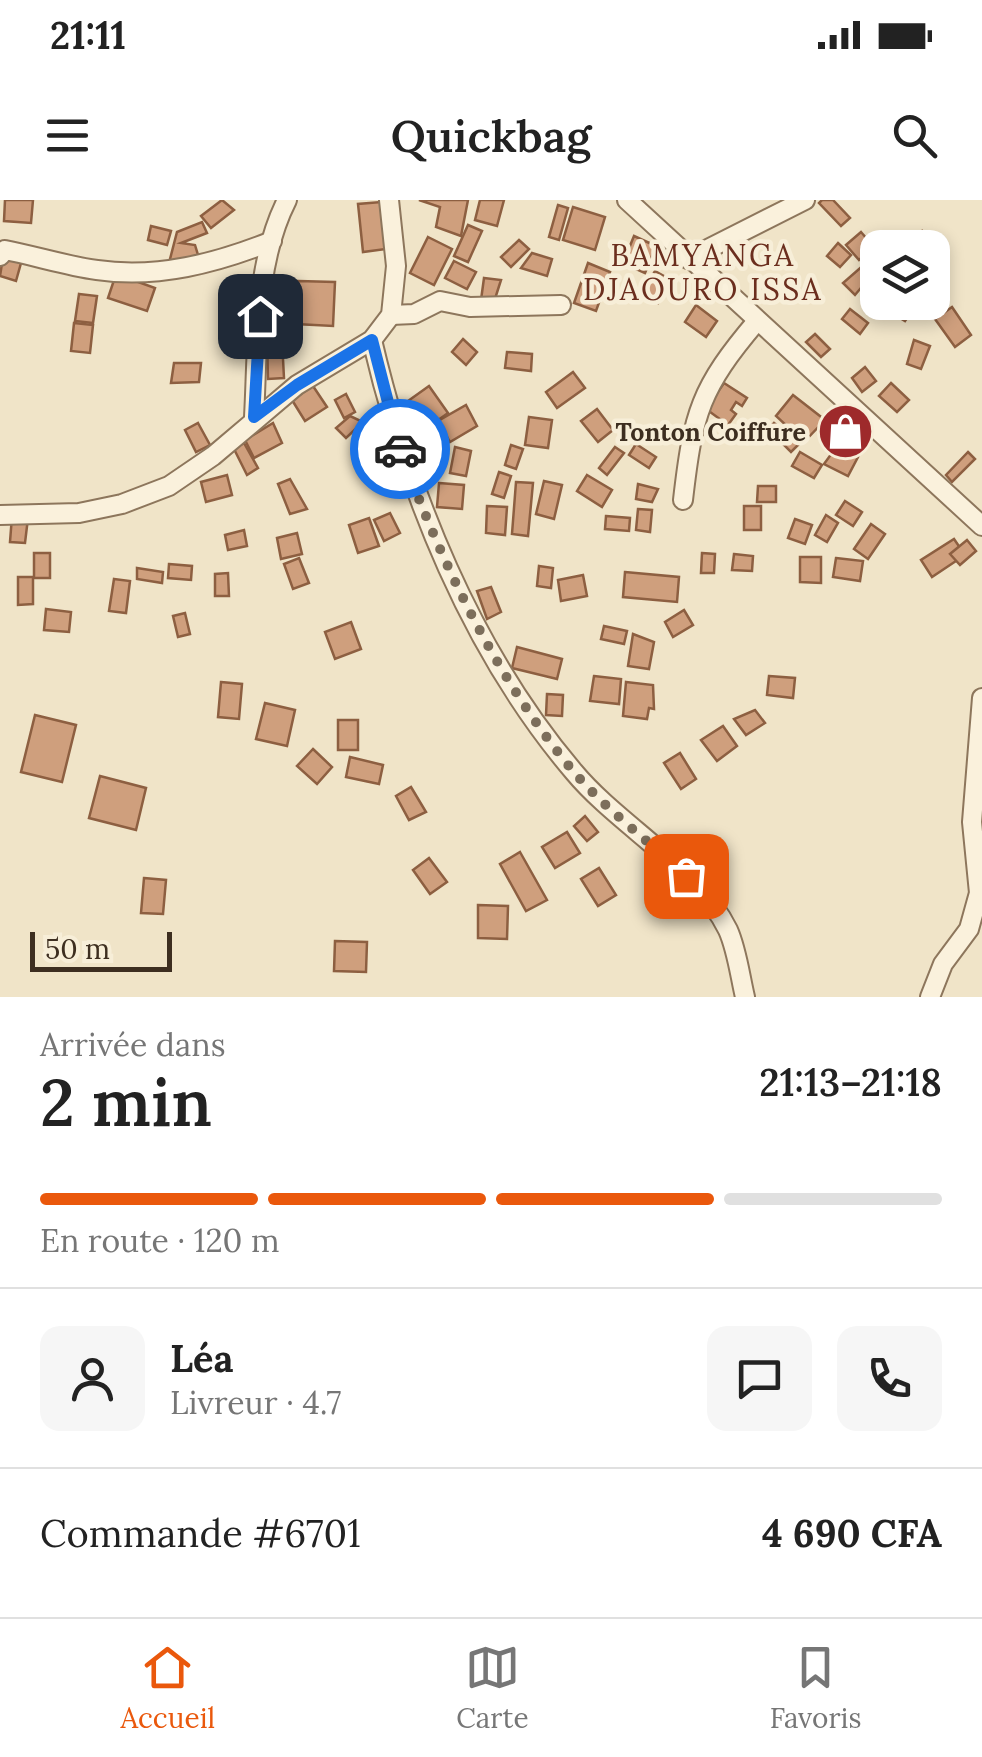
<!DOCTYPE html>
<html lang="fr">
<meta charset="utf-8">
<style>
:root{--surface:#fff;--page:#f6f6f6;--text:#222;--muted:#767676;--line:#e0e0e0;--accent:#ea580c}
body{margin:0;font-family:Lora,serif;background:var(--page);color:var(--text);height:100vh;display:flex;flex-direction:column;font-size:38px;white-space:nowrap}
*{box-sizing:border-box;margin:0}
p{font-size:32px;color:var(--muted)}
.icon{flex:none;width:55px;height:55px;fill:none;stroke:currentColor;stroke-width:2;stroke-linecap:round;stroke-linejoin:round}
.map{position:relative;height:797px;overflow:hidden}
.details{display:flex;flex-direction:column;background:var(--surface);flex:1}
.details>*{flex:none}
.buttons{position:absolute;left:860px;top:30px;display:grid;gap:20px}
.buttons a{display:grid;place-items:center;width:90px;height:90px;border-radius:20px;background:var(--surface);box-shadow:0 5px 15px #0003;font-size:50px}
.scale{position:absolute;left:30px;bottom:25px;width:142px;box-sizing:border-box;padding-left:10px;border:5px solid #3d2e20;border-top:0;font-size:28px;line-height:35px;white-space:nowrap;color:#3d2e20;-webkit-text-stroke:8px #f7eed8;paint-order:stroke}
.pin{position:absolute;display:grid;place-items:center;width:85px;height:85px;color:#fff;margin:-42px;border-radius:20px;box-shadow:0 5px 15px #0006}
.courier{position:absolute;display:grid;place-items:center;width:100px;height:100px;margin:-50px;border:8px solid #1a73e8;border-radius:50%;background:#fff;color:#222;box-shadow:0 2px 12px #0007}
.headline em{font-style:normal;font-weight:600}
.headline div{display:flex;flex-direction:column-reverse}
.headline{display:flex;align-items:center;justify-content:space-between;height:170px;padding:0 40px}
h1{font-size:65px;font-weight:600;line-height:75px}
.bar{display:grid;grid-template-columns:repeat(4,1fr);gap:15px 10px;align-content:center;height:120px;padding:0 40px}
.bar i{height:12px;border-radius:8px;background:var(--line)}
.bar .current{background:var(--accent)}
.bar p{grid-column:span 4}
.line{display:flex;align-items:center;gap:25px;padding:0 40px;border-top:2px solid var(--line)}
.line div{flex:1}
.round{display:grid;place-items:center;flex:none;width:105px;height:105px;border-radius:20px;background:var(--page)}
.status{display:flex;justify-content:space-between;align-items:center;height:70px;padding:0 50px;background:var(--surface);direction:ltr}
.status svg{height:28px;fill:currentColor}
header{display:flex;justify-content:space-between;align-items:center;height:130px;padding:0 40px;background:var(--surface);font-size:45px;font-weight:600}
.menu{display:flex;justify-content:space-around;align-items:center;height:140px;border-top:2px solid var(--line);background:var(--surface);font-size:28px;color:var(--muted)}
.menu a{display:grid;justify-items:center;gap:5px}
.menu .current{color:var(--accent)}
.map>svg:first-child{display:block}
</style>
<div class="status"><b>21:11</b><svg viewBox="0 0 49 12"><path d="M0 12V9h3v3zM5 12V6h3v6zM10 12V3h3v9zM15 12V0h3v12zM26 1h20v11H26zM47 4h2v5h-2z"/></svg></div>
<header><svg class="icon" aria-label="menu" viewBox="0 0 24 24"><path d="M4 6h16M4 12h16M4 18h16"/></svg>Quickbag<svg class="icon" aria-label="search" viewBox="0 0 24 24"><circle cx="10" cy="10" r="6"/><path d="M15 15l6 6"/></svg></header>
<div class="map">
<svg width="982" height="797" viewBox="0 0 982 797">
<rect width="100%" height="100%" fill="#f0e4c8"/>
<g fill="#cf9f7d" stroke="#8d5f41" stroke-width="2.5">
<path d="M5,0H33L31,23L4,21Z"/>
<path d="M222,0L234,10L211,28L201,16Z"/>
<path d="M419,0H468L461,36L436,27L440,7Z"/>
<path d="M480,0H504L497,26L475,20Z"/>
<path d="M822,0H833L850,18L841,26L819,3Z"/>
<path d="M381,2L386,49L363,52L358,4Z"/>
<path d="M558,5L568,8L559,40L549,37Z"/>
<path d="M573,7L605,17L595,50L563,40Z"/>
<path d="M202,22L207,33L181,43L195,45L198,55L169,63L177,32Z"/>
<path d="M468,25L482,31L468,62L454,56Z"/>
<path d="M151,26L171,31L167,45L148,40Z"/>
<path d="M922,31L931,48H906L902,42Z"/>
<path d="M861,32L874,47L859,60L846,45Z"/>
<path d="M634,36L656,46L645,73L623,63Z"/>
<path d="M428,37L452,49L434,85L410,73Z"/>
<path d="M519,40L529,49L511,67L501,57Z"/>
<path d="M838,43L851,55L840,67L827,56Z"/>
<path d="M532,53L552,59L547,76L521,68Z"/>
<path d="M3,57L21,63L16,81L0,76Z"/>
<path d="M454,61L476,72L467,89L445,78Z"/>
<path d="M588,63L610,72L596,111L574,103Z"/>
<path d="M866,63L875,71L855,95L843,83Z"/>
<path d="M655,71L671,80L658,103L642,94Z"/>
<path d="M116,74L155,88L147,111L108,98Z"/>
<path d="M484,78L501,80L494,102L481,100Z"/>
<path d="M298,81L335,82L333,126L296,124Z"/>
<path d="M79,94L97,96L93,123L75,121Z"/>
<path d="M895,102H918L905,121L889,111Z"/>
<path d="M696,105L717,121L706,137L685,122Z"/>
<path d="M952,107L971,135L955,147L935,119Z"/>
<path d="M850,109L868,123L860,134L842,119Z"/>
<path d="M74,123L93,125L90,153L71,151Z"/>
<path d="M815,134L830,149L821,157L806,142Z"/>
<path d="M463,139L477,152L466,165L452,152Z"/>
<path d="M267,140H282L284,178L268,179Z"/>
<path d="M914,140L930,146L921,169L907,164Z"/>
<path d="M507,152L532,154L531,171L505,168Z"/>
<path d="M174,163H201L199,182L171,183Z"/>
<path d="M865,167L876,181L862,192L852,178Z"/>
<path d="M573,172L585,188L557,208L546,192Z"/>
<path d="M724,183L747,198L742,206L736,202L731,210L736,214L728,225L706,209Z"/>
<path d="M891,183L909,200L897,212L879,196Z"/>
<path d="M313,186L327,207L305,221L292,200Z"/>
<path d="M429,186L448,213L413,238L394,211Z"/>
<path d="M346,194L355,212L344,218L335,200Z"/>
<path d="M793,195L825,220L804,242L776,216Z"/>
<path d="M466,205L477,226L450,242L438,221Z"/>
<path d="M597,209L613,230L598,242L581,221Z"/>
<path d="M350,216L363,222L346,238L336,228Z"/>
<path d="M529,217L552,220L548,248L525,245Z"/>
<path d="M198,223L210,245L196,252L185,230Z"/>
<path d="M273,223L282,243L254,258L245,240Z"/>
<path d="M774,223L800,243L791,252L768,229Z"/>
<path d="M844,224L865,235L859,247L838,236Z"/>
<path d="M244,243L258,268L247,275L234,249Z"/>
<path d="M636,244L656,257L649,268L629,255Z"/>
<path d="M511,245L523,249L516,269L505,265Z"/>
<path d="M837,246L858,257L848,276L824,264Z"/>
<path d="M455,247L471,251L466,276L450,273Z"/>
<path d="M615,247L624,253L607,275L599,268Z"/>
<path d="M800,252L822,265L814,278L792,266Z"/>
<path d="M968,252L975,259L952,282L946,275Z"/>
<path d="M499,272L511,276L504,298L492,294Z"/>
<path d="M227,275L232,295L206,302L201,282Z"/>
<path d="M587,275L612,290L602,307L577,291Z"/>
<path d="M290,279L307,309L290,314L278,284Z"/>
<path d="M544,281L562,285L554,319L536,314Z"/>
<path d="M516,282L533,283L528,336L512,334Z"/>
<path d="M439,283L464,285L462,309L437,307Z"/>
<path d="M638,284L658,289L652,302L636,299Z"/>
<path d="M758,286H776V302H757Z"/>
<path d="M845,301L862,312L853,326L836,315Z"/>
<path d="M487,306L507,307L505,335L486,333Z"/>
<rect x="744" y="306" width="17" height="24"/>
<path d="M638,309L652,310L650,332L636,330Z"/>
<path d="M390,313L400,333L384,341L374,320Z"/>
<path d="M826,315L838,323L827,342L815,335Z"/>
<path d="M12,316L28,318L25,343L10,342Z"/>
<path d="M606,316L630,318L629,331L605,329Z"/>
<path d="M369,318L379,346L358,353L349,325Z"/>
<path d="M795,319L812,325L805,344L788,338Z"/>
<path d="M871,324L885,334L868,359L854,349Z"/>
<path d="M244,330L247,346L228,350L225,335Z"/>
<path d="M297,333L302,354L281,359L277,338Z"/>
<path d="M954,339L965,355L932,377L921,360Z"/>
<path d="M967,340L976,351L960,365L950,354Z"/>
<rect x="34" y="353" width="16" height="25"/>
<path d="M702,353L715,354L714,373H701Z"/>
<path d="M734,354L753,356L752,371L732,370Z"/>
<path d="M800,357H821V383L800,382Z"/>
<path d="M299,358L309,383L293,389L284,364Z"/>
<path d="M836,358L863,361L860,381L833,377Z"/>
<path d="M169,364L192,366L191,380L168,378Z"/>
<path d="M539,366L553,368L551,388L537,386Z"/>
<path d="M137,368L163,372L162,383L137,379Z"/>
<path d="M625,372L679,377L677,402L623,397Z"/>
<path d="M228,373L229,396H215V374Z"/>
<path d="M583,375L587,396L561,401L558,380Z"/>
<path d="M18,377H33V404L18,405Z"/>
<path d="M114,379L130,381L126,413L109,411Z"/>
<path d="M491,387L501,412L487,419L477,391Z"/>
<path d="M46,409L71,412L69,432L44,430Z"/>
<path d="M684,410L693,425L673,437L665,422Z"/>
<path d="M185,413L190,434L178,437L173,416Z"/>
<path d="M351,422L361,449L335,459L325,432Z"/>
<path d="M604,426L627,431L624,444L601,439Z"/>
<path d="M633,434L654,442L649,469L628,466Z"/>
<path d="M517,447L562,459L557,479L512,468Z"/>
<path d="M594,476L621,479L619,504L590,501Z"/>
<path d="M769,476L795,478L793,498L767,495Z"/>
<path d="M221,482L242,484L239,519L218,517Z"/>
<path d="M626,482L653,485L654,509L649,508L647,519L623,516Z"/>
<path d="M547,494L563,495L562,516L546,515Z"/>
<path d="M265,503L295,510L287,546L256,539Z"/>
<path d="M755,510L765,523L746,535L734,519Z"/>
<path d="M35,515L76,525L62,582L21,572Z"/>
<rect x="338" y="520" width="20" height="30"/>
<path d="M723,526L737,546L717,561L701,540Z"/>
<path d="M313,549L332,567L317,584L297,566Z"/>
<path d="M680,553L696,579L681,589L664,563Z"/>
<path d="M350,557L383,565L379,584L346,577Z"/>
<path d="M100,576L146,588L136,630L89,618Z"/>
<path d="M411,587L426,612L409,620L396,596Z"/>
<path d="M585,616L598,632L587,641L574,626Z"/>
<path d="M567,632L580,653L555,668L542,647Z"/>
<path d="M520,652L547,700L526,711L500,664Z"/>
<path d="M429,658L447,682L430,694L413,670Z"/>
<path d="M599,668L616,695L598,706L581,679Z"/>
<path d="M144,678L166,680L163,714L141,713Z"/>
<path d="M478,705L508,706L507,739L478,738Z"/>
<path d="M335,741L367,742L366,772L334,771Z"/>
</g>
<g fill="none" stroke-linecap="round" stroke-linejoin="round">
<defs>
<g id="minor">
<path d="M627,0L982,326"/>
<path d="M0,56L5,50C36,56 67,66 97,70C157,79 217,63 272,41"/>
<path d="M688,59L805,0"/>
<path d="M391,115L414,114L440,101L470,107L561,105"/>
<path d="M372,140C408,293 471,451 574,572C618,625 698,668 728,730C737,750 740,776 745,797"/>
<path d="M254,217C258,146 254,65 287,0"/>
<path d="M683,300C693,213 700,188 757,121"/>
<path d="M0,315L79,313L122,304L169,286L213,256L297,185L372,140L391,115L396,66L389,0"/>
<path d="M930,797L943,764L969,729L979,693L972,622L982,498"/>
</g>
</defs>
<use href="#minor" stroke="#8d765c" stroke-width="22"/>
<use href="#minor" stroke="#faf1dc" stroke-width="18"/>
</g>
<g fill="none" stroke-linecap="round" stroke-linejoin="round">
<path stroke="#7c6e5b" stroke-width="10" stroke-dasharray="0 18" d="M400,249C441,362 496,478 573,571C606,610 649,641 686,676"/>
<path stroke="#1a73e8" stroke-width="12" d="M260,116L254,217L297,185L372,140L400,249"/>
</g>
<defs>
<symbol id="shop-disc" viewBox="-11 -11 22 22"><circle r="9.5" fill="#9e2a2b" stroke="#f7eed8"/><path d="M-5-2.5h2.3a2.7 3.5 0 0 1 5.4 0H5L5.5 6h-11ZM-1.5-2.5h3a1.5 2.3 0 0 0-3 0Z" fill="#fff"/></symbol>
</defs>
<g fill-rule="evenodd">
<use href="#shop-disc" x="814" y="200" width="63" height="63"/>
</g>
<g text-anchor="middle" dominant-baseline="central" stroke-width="9" stroke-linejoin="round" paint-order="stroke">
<g font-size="25" font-weight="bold" fill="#3d2e20" stroke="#f7eed8" text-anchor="end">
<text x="806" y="232">Tonton Coiffure</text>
</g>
<g font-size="30" letter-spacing="2.5" fill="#6b2e1e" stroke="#f7eed8">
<text x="703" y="55">BAMYANGA<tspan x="703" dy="34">DJAOURO ISSA</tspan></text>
</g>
</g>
</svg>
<div class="buttons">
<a><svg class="icon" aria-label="layers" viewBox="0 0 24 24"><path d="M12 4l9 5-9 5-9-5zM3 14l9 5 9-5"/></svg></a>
</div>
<div class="scale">50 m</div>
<div class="pin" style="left:686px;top:676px;background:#ea580c"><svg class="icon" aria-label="bag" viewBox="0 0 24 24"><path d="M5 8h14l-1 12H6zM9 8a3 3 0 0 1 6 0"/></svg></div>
<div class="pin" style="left:260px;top:116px;background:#1f2937"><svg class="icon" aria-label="home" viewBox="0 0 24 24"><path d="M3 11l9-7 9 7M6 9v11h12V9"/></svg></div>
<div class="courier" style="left:400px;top:249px"><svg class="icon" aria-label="car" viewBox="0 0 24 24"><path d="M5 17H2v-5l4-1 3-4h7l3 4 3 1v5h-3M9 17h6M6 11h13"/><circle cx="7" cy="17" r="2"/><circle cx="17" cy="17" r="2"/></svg></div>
</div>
<section class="details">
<div class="headline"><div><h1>2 min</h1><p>Arrivée dans</p></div><em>21:13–21:18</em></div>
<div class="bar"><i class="current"></i><i class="current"></i><i class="current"></i><i></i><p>En route · 120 m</p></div>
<div class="line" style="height:180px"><a class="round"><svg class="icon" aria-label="person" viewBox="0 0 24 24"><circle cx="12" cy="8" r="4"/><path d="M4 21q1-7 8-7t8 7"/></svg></a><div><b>Léa</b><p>Livreur · 4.7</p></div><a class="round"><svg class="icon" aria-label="chat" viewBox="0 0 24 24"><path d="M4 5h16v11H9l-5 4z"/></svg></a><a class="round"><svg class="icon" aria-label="phone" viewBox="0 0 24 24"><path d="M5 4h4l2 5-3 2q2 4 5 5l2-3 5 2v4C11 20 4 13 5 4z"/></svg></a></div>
<div class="line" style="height:130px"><div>Commande #6701</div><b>4 690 CFA</b></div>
</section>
<nav class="menu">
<a class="current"><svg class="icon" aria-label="home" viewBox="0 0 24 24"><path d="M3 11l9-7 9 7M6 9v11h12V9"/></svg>Accueil</a>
<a><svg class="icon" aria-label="map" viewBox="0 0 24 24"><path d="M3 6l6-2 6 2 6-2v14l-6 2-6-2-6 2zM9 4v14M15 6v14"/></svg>Carte</a>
<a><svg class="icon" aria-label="saved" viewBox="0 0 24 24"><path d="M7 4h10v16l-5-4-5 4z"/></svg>Favoris</a>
</nav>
